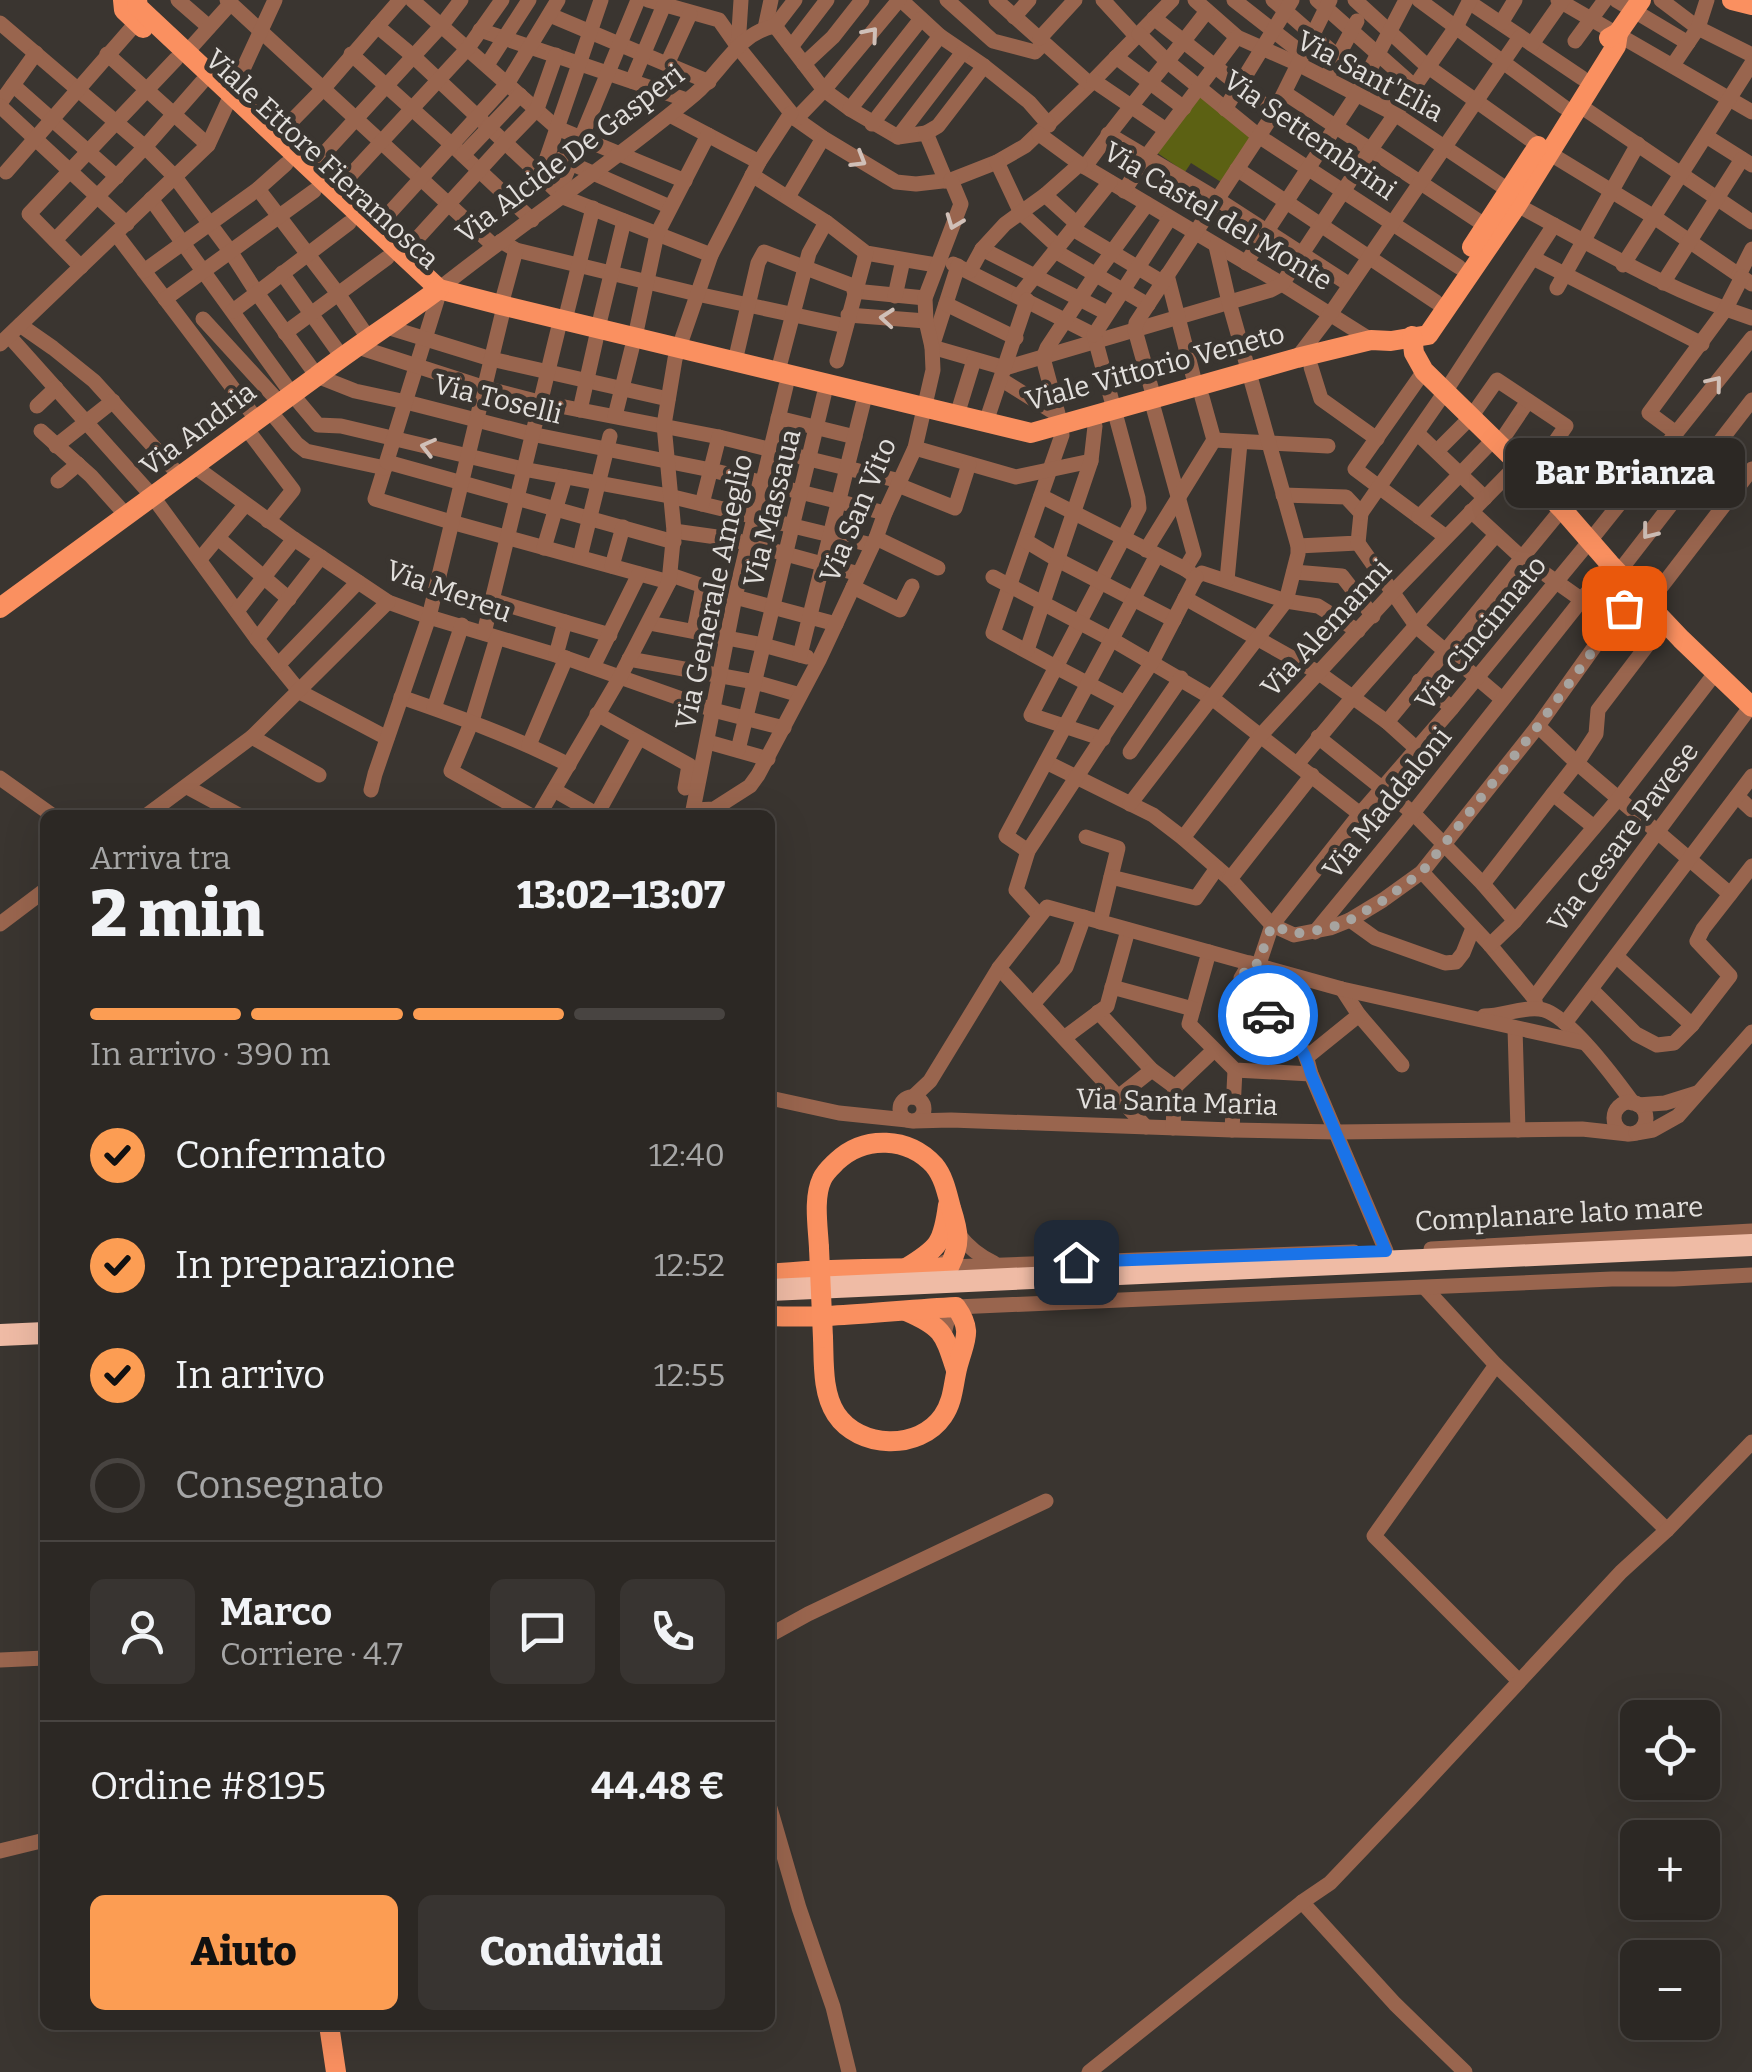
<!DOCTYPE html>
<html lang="it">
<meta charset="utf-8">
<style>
:root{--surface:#2c2824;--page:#383431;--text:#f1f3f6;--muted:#a6a6a6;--line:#484441;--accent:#fc9d53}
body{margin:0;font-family:Bitter,serif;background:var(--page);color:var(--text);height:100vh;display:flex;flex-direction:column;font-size:38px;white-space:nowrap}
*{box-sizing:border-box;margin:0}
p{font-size:32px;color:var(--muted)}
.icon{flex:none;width:55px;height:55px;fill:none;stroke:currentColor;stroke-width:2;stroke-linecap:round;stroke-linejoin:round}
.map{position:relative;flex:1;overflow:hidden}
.drawer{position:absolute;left:40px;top:810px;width:735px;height:1220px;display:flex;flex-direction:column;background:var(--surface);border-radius:15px;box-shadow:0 10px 40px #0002,0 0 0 2px var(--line)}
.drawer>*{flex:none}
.buttons{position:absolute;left:1620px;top:1700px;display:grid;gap:20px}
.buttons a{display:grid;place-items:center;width:100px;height:100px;border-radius:15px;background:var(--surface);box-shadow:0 10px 40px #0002,0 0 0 2px var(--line);font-size:50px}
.pin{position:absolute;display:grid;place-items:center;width:85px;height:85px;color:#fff;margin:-42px;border-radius:20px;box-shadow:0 5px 15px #0006}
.courier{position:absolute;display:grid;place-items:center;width:100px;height:100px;margin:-50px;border:8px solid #1a73e8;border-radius:50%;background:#fff;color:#222;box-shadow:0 2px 12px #0007}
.bubble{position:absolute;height:70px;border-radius:15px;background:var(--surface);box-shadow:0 10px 40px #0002,0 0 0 2px var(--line);font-size:32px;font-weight:800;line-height:70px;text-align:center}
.head em{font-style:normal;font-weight:800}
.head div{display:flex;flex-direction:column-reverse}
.head{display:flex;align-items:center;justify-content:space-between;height:170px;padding:0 50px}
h1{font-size:65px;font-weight:800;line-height:75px}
.bar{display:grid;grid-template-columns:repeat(4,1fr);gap:15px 10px;align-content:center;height:120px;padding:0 50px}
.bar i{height:12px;border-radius:8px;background:var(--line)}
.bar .active{background:var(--accent)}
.bar p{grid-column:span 4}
.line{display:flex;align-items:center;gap:25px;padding:0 50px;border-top:2px solid var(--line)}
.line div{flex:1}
.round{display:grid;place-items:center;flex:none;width:105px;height:105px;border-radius:15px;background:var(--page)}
ol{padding:0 50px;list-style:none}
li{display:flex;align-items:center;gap:30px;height:110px}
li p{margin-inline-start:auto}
li .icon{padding:10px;border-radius:50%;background:var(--accent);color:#111;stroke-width:4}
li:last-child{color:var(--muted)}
li i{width:55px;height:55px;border:5px solid var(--line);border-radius:50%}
.cta{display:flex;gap:20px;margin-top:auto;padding:20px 50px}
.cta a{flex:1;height:115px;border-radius:15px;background:var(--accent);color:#111;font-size:40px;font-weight:800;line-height:115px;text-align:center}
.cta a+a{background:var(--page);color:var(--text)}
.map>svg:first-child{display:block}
</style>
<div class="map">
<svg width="1752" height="2072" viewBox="0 0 1752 2072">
<rect width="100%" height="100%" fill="#3a3530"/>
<path fill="#5c6113" d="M1199,95L1252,136L1221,182L1191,163L1185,172L1156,152Z"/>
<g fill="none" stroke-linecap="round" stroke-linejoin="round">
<g stroke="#99654e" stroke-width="15">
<path d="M178,0L209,27"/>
<path d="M227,0L494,246"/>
<path d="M412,0L557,128L685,181"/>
<path d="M648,0L719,20L738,47L796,119L823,138L896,182L916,184L951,180L997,162L1025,146L1090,84L1172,0"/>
<path d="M901,0L940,36L984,66L1029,102L1049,125"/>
<path d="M947,0L993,41L1035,52L1044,43"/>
<path d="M996,0L1090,84"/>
<path d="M1103,0L1136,36"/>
<path d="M1195,0L1237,37L1298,64L1395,114L1514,194"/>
<path d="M1234,0L1303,54"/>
<path d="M1273,0L1394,106"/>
<path d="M1317,0L1414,86"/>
<path d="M1355,0L1427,66L1538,145"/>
<path d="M1419,0L1564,107"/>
<path d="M1558,0L1752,112"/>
<path d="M1616,0L1688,43"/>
<path d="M1661,0L1698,28L1752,55"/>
<path d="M1469,2L1582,78"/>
<path d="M550,15L709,82"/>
<path d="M1014,17L1029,0"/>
<path d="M1154,18L1274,113"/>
<path d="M0,23L145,147L175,177L230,251L257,293L317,376L355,391L406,402L531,434L711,470L885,513"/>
<path d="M1501,23L1515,0"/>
<path d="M377,26L413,56L563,197L711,255"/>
<path d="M775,26L824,90L850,109L898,137L926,133L946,181"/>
<path d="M765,28L771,0"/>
<path d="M480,30L687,100"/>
<path d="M1139,34L1168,62L1260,137L1459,267"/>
<path d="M1040,38L1075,0"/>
<path d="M1575,41L1605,0"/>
<path d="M1532,44L1563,0"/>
<path d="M738,47L741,0"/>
<path d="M791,47L827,0"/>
<path d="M186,53L231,3"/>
<path d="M107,54L208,145"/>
<path d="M351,54L451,144L532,220"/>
<path d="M1116,57L1184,108"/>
<path d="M667,64L690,14"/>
<path d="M804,64L833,37L862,0"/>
<path d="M487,65L529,0"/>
<path d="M1673,65L1698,28L1707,0"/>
<path d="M1326,78L1357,21"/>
<path d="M632,81L664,5"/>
<path d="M1094,81L1166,130"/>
<path d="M13,85L117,177"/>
<path d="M1285,93L1486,226"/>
<path d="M0,103L36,53"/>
<path d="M1579,105L1752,222"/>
<path d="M0,106L127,224"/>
<path d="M850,109L921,19"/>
<path d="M1225,109L1292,0"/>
<path d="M670,115L759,162"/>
<path d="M796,119L824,90L899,0"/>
<path d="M872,124L940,36"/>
<path d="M926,133L938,126L984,66"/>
<path d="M1039,134L1080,164L1282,284L1371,340"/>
<path d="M1108,134L1217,199L1350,285"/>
<path d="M1706,136L1752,165"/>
<path d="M276,137L323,89L400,0"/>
<path d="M898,137L963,52"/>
<path d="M1549,153L1654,217L1752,284"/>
<path d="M463,155L520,95"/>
<path d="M561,159L670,207"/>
<path d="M997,162L1021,213L1057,246"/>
<path d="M1085,167C1123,113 1167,64 1207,11"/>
<path d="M1237,169L1436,302"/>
<path d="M309,170L442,25L461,0"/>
<path d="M6,172L137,22"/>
<path d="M541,175L601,0"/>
<path d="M752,175L826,222L866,253L936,265"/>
<path d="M258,189L339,295L369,339"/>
<path d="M1124,191L1146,157L1237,37"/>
<path d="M334,193L468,48L502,0"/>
<path d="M1045,195L1077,224"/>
<path d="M563,197L562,184L638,0"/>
<path d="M788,197L823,138"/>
<path d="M151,199L292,394L318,425L341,426L523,469L669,496L872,545"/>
<path d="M1517,205C1594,246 1668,291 1752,318"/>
<path d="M1073,229L1162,282"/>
<path d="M374,230L507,84L558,0"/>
<path d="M116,234L257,420"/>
<path d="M55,240L145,147L202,82"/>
<path d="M501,241L516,250L697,294L846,326"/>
<path d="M982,249L1107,313"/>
<path d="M1055,251L1148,305"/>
<path d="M402,255L505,142L537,109L556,55"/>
<path d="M1533,258L1702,344"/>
<path d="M1246,263L1357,94L1406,0"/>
<path d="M953,264L1094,335"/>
<path d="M1623,265L1752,63"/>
<path d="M958,266L932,347L1005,368L1271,290L1282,284L1371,149L1456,27L1470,0"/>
<path d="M81,267L29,214L176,59"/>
<path d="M144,271L258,189L286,164"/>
<path d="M970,271L982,249L1005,224L1045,195L1080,164"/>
<path d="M282,273L342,357"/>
<path d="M1167,275L1196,387"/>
<path d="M1739,275L1752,249"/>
<path d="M1663,283L1742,159"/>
<path d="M1557,288L1638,144"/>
<path d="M439,289C523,222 613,163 695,94C722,71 738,33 775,26L795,0"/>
<path d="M854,291L925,298"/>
<path d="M895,296L903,260"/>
<path d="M1019,296L1110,182"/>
<path d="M165,299L314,191"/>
<path d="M437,300L375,499L451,522L669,582"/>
<path d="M946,304L1016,338"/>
<path d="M501,305L516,250"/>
<path d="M233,311L349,223"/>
<path d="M848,315L926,321"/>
<path d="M203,319L280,403"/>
<path d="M565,320L593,208"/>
<path d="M20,325L53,348L94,381L180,476"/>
<path d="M387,327L491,359L668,399"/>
<path d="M598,328L624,221"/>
<path d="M285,333L387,258"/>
<path d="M1094,335L1138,498L1139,508L1056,667L1125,703"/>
<path d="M1094,335L1170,218"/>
<path d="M9,336L153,497L257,639L300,692L387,738"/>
<path d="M635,337L657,234L708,135"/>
<path d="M0,344L208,145L275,0"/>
<path d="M355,346L485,388L539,402L719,437L900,481"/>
<path d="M1297,358L1329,316L1520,37"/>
<path d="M735,361L758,263L764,252L856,287"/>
<path d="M837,361L866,253"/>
<path d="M1311,367L1321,399L1377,439"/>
<path d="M778,371L809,253L826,222"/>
<path d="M1424,371L1355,469L1446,537"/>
<path d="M1002,380L1058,415"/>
<path d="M1154,398L1135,330L1136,323L1274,113L1330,0"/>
<path d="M37,406L56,388"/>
<path d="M269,410L297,444L306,451L385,468"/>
<path d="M580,410L596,339"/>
<path d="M1154,410L1194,554L1185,569"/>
<path d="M957,415L974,360"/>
<path d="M615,416L632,348"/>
<path d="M778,418L855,437"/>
<path d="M986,422L1027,300"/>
<path d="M1061,425L1043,358L1047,348L1096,274L1147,204"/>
<path d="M246,428L293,490L268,521"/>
<path d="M41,431L91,476L126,515"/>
<path d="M1417,433L1485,498"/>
<path d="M1676,433L1649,413L1725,310L1742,277"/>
<path d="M1062,435L993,633L1056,667L1031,715L1103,739"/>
<path d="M1214,440L1328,446"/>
<path d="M1499,444L1528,401"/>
<path d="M56,446L113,401"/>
<path d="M915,448L1016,477L1091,461"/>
<path d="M1438,450L1471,417L1497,380L1566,426L1531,477"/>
<path d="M387,462L674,542"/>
<path d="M194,466L294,539L388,602L429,617L566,658L713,710L784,728"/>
<path d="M1694,474L1728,501"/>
<path d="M58,481L78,464"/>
<path d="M898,485L955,508L969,464"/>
<path d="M1283,495L1346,497L1361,513L1358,543L1298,546"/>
<path d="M1041,496L1185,569L1196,577L1202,573L1286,601L1318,606L1358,631"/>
<path d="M702,504L719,437"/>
<path d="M1471,511L1521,557L1582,600L1612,625"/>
<path d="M1361,513L1445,392L1554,225"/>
<path d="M1419,517L1494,439"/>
<path d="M674,531L731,539L859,574"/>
<path d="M218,538L289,599"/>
<path d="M876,538L938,568"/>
<path d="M1026,541L1056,559L1174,620"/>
<path d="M1358,543L1417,627L1502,699"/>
<path d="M544,548L565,477"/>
<path d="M1146,550L1214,440L1202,397"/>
<path d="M580,557L610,436"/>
<path d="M200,559L245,505"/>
<path d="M612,566L623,527"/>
<path d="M1294,572L1342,576L1373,616"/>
<path d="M1618,573L1752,400"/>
<path d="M671,575L735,597L836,624"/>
<path d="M993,577L1111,639L1212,698L1360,814"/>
<path d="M1227,580L1240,443"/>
<path d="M853,587L900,610L912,586"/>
<path d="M1185,598L1319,673L1387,722L1417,749"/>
<path d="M491,600L565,622L556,655"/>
<path d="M1648,604L1752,469"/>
<path d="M237,611L294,539"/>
<path d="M565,622L610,635"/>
<path d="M649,623L763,645L807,657"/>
<path d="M694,631L703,586"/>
<path d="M484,633L558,330"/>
<path d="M497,638L472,721L451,771L530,815"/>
<path d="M257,639L321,557"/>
<path d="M1027,650L1091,461L1095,426"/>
<path d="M800,655L863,404"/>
<path d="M629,659L755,682L800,695"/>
<path d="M278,665L358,582"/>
<path d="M593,667L639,574"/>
<path d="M1419,681L1452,708"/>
<path d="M401,697C459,717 514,737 569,765"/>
<path d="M434,708L462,625"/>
<path d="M597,714L689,765L685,788"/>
<path d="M1387,722L1562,509"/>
<path d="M1538,726L1577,763L1730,894"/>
<path d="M252,737L319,775"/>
<path d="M1318,737L1413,813L1483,884L1515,921"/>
<path d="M708,742L768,759"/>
<path d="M529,745L566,658"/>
<path d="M738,750L824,395"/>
<path d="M1130,752L1181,678"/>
<path d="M1046,762L1153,815L1183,838L1230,879L1272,925L1294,935L1330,928L1350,920L1383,900L1422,872L1538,726L1635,590"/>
<path d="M1298,763L1353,697L1496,535"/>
<path d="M0,778L52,815"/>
<path d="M187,787L239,815"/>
<path d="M371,790L375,774L429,617L502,315"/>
<path d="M554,790L598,815"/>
<path d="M1553,794L1594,827"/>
<path d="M1737,796L1752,810"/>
<path d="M1130,804L1286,601L1298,554V546L1229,302L1216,246"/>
<path d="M694,810L714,809L750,786L758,775L819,660L876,538L885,513L915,448L933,370L932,347L926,321L925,298L961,204L951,180"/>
<path d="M597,814L639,738"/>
<path d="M147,815L252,737L388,602"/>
<path d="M539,815L620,677L669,582L674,531L664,425L675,359L711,255L759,162L791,113"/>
<path d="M692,815L735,597L786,386"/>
<path d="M1086,837L1118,848L1100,922"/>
<path d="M1183,838L1261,735L1393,592L1518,464"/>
<path d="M1028,851L1006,836L1157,555"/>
<path d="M1422,872L1490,945L1534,998L1536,1005"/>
<path d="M1111,877L1196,898L1217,868"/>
<path d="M1230,879L1312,775"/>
<path d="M1483,884L1577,763L1596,734L1598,710L1665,622"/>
<path d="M1039,915L1016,890L1028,851L1152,662L1196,577"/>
<path d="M1350,920L1375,938L1445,963L1456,962L1463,953L1473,928"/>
<path d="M0,924L45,890"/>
<path d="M1315,932L1413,813L1610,564"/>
<path d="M1490,945L1515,921L1619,798L1716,672"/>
<path d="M1209,952L1189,1024L1235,1070L1311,1074"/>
<path d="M1616,956L1692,1025"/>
<path d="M1250,963L1241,978C1243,1007 1277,1017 1294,1037C1304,1048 1308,1060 1311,1074L1386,1251"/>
<path d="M1259,964L1272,925L1360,814L1452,708L1589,542L1752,338"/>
<path d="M999,968L1146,1127"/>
<path d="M1112,987L1193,1009"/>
<path d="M1342,989L1359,1015L1402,1065"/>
<path d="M1591,989L1636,1034L1657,1045L1674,1043L1692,1025L1730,976L1697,941L1703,929L1752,866"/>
<path d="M1534,998L1751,706"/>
<path d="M1033,1004L1066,967L1084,917"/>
<path d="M1098,1012L1152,1070L1175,1087"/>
<path d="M1484,1016C1503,1016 1521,1007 1539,1009C1566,1011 1617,1081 1633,1103"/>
<path d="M1565,1023L1752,776"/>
<path d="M1515,1028L1518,1130"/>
<path d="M1064,1038L1107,1006L1128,930"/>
<path d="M1307,1057L1359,1015"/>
<circle cx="912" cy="1109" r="12"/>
<path d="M913,1097L930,1081L999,968L1047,907L1342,989L1585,1043"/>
<path d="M1118,1097L1152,1070"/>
<path d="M770,1098L839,1113L907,1120"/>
<circle cx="1630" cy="1118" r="16"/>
<path d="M1638,1105L1665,1103L1697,1093"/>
<path d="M914,1121L951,1120L1232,1130L1337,1132L1582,1129L1628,1134"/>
<path d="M1173,1128L1175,1087L1214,1050"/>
<path d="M1232,1130L1235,1070"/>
<path d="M1636,1133L1653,1130L1678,1116L1752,1032"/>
<path d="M959,1235C969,1248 979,1256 994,1263"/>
<path d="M1431,1249L1752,1231"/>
<path d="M945,1262L949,1267L1354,1252"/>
<path d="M1425,1288L1496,1365L1667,1530"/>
<path d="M944,1334L948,1318L956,1307L1612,1279H1674L1752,1275"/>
<path d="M1496,1365L1374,1536L1519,1681"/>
<path d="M770,1635L808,1614L1046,1501"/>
<path d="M0,1660L45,1658"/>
<path d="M770,1808L799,1908L833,2007L849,2072"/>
<path d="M0,1851L45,1840"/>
<path d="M1302,1902L1395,2004L1465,2072"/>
<path d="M1089,2072L1302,1902L1330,1883L1410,1799L1621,1572L1667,1530L1752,1442"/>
</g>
<g stroke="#fa9060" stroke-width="20">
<path d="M123,0L124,10L143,28"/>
<path d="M137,0L138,7L439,289L501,305L1031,433L1297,358L1371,340L1391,341L1428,335L1517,205L1616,46L1618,33"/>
<path d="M1732,0L1752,5"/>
<path d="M1609,38L1618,33L1641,0"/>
<path d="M1472,247L1538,146"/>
<path d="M1412,336L1414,353L1424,371L1514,459L1562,509L1610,564L1681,639L1752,707"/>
<path d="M0,608L317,376C357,345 399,319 439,289"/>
<path d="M906,1268C939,1248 943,1243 948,1205"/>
<path d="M770,1274C830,1267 889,1270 949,1267C961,1243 959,1233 951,1208C947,1193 944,1177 934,1165C908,1137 865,1135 837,1161C832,1166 825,1172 822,1179C813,1198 818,1227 819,1248"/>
<path d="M906,1311C943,1327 944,1333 956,1370"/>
<path d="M770,1316C832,1319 894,1310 956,1307C973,1331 965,1339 958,1365C953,1383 954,1400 943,1416C919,1451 859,1449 836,1414C822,1392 824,1362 823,1338"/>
<path d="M329,2025L336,2072"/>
</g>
<g stroke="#efbba5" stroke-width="22">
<path d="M770,1290L1752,1245"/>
<path d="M0,1335L45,1333"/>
</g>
<path stroke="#fa9060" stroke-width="20" d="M819,1248L823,1338"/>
</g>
<defs><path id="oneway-chevron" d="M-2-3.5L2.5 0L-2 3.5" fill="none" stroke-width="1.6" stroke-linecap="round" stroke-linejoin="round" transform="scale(2.5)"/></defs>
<g stroke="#d0c0b8">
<use href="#oneway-chevron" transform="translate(871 34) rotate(-50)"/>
<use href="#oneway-chevron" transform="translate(859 160) rotate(31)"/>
<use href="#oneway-chevron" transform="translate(954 222) rotate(111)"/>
<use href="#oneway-chevron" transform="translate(887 318) rotate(-175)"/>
<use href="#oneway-chevron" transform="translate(1715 383) rotate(-51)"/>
<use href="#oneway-chevron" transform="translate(428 447) rotate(-166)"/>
<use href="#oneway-chevron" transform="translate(1649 532) rotate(128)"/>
</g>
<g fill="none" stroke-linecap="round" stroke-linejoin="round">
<path stroke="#a7a4a0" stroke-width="10" stroke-dasharray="0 18" d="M1268,1015L1246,996L1241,978L1250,963L1258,964L1272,925L1294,934L1330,928L1350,920L1384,900L1422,872L1538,726L1624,608"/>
<path stroke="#1a73e8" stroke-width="12" d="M1076,1262L1386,1251L1311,1074C1304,1044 1290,1033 1268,1015"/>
</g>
<g text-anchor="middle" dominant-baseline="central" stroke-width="10" stroke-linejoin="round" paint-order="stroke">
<g font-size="28" fill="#e2dfdc" stroke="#3a3530">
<text transform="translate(1370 76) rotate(28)">Via Sant'Elia</text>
<text transform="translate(1310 135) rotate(35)">Via Settembrini</text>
<text transform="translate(570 154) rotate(-37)">Via Alcide De Gasperi</text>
<text transform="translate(322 159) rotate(43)">Viale Ettore Fieramosca</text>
<text transform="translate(1218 216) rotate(31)">Via Castel del Monte</text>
<text transform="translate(1155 367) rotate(-15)">Viale Vittorio Veneto</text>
<text transform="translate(498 399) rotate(14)">Via Toselli</text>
<text transform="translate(198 429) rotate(-37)">Via Andria</text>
<text transform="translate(772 508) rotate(-76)">Via Massaua</text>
<text transform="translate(858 510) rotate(-67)">Via San Vito</text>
<text transform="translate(449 591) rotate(20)">Via Mereu</text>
<text transform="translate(714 592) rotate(-78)">Via Generale Ameglio</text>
<text transform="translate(1326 628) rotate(-47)">Via Alemanni</text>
<text transform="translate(1481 633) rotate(-51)">Via Cincinnato</text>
<text transform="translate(1387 803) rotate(-51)">Via Maddaloni</text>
<text transform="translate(1623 837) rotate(-53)">Via Cesare Pavese</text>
<text transform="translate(1177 1102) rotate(2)">Via Santa Maria</text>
<text transform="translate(1559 1214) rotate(-3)">Complanare lato mare</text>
</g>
</g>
</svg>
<div class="buttons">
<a><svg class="icon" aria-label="locate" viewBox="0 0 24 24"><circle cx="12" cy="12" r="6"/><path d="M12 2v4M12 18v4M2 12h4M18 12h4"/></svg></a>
<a>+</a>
<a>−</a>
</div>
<div class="pin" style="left:1624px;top:608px;background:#ea580c"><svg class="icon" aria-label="bag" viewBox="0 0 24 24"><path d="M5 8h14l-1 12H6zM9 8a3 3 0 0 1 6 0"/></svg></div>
<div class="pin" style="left:1076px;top:1262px;background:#1f2937"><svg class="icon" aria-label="home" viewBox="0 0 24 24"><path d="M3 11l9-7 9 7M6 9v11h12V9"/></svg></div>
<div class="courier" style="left:1268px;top:1015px"><svg class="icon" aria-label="car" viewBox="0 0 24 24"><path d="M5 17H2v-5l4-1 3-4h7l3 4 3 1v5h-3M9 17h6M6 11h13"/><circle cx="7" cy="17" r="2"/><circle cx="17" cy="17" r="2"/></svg></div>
<div class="bubble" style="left:1505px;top:438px;width:240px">Bar Brianza</div>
<section class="drawer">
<div class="head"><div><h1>2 min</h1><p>Arriva tra</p></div><em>13:02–13:07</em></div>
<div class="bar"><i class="active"></i><i class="active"></i><i class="active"></i><i></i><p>In arrivo · 390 m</p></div>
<ol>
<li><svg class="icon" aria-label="check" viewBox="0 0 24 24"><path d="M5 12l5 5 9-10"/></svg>Confermato<p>12:40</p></li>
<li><svg class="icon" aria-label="check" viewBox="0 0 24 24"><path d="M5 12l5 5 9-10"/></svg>In preparazione<p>12:52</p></li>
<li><svg class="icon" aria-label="check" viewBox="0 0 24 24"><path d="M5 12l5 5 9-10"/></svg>In arrivo<p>12:55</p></li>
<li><i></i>Consegnato</li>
</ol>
<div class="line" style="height:180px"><a class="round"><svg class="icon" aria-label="person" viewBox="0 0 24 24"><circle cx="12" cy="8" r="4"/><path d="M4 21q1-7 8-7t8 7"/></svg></a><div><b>Marco</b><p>Corriere · 4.7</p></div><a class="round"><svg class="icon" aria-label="chat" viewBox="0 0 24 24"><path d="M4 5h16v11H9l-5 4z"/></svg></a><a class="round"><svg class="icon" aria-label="phone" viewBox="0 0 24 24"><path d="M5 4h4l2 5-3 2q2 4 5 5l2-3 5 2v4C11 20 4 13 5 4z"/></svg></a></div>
<div class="line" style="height:130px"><div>Ordine #8195</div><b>44.48 €</b></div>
<div class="cta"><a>Aiuto</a><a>Condividi</a></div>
</section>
</div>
